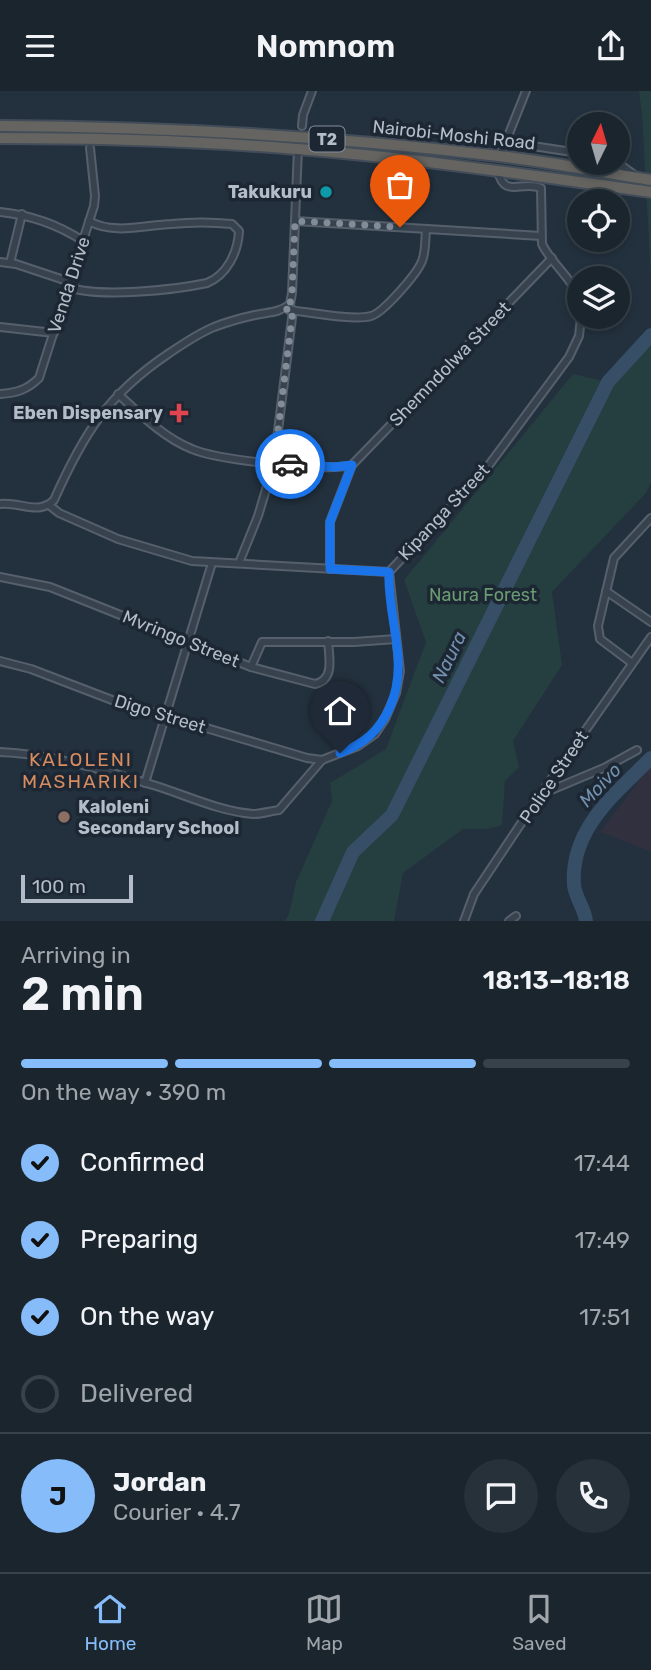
<!DOCTYPE html>
<meta charset="utf-8">
<style>
:root{--surface:#1a252e;--page:#27313a;--text:#f1f3f6;--muted:#9fa5aa;--line:#38424a;--accent:#87bcfb}
body{margin:0;font-family:Rubik,sans-serif;background:var(--page);color:var(--text);height:100vh;display:flex;flex-direction:column;font-size:26px;white-space:nowrap}
*{box-sizing:border-box;margin:0}
p{font-size:23px;color:var(--muted)}
.icon{flex:none;width:38px;height:38px;fill:none;stroke:currentColor;stroke-width:2;stroke-linecap:round;stroke-linejoin:round}
.map{position:relative;height:830px;overflow:hidden}
.drawer{display:flex;flex-direction:column;background:var(--surface);flex:1}
.drawer>*{flex:none}
.needle{width:46px;rotate:5deg}
.buttons{position:absolute;left:567px;top:21px;display:grid;gap:14px}
.buttons a{display:grid;place-items:center;width:63px;height:63px;border-radius:50%;background:var(--surface);box-shadow:0 4px 10px #0003,0 0 0 2px var(--line);font-size:35px}
.scale{position:absolute;left:21px;bottom:18px;width:112px;box-sizing:border-box;padding-left:7px;border:4px solid #b3bdc9;border-top:0;font-size:19px;line-height:24px;white-space:nowrap;color:#b3bdc9;-webkit-text-stroke:5px #1c2733;paint-order:stroke}
.pin{position:absolute;display:grid;place-items:center;width:60px;height:60px;color:#fff;margin:-72px -30px;border-radius:50% 50% 50% 0;rotate:-45deg;box-shadow:0 0 7px #0007}
.pin .icon{rotate:45deg}
.courier{position:absolute;display:grid;place-items:center;width:70px;height:70px;margin:-35px;border:5px solid #1a73e8;border-radius:50%;background:#fff;color:#222;box-shadow:0 2px 9px #0007}
.head em{font-style:normal;font-weight:600}
.head div{display:flex;flex-direction:column-reverse}
.head{display:flex;align-items:center;justify-content:space-between;height:119px;padding:0 21px}
h1{font-size:46px;font-weight:600;line-height:52px}
.bar{display:grid;grid-template-columns:repeat(4,1fr);gap:10px 7px;align-content:center;height:84px;padding:0 21px}
.bar i{height:9px;border-radius:5px;background:var(--line)}
.bar .active{background:var(--accent)}
.bar p{grid-column:span 4}
.line{display:flex;align-items:center;gap:18px;padding:0 21px;border-top:2px solid var(--line)}
.line div{flex:1}
.round{display:grid;place-items:center;flex:none;width:74px;height:74px;border-radius:37px;background:var(--page)}
ol{padding:0 21px;list-style:none}
li{display:flex;align-items:center;gap:21px;height:77px}
li p{margin-inline-start:auto}
li .icon{padding:7px;border-radius:50%;background:var(--accent);color:#111;stroke-width:4}
li:last-child{color:var(--muted)}
li i{width:38px;height:38px;border:4px solid var(--line);border-radius:50%}
header{display:flex;justify-content:space-between;align-items:center;height:91px;padding:0 21px;background:var(--surface);font-size:32px;font-weight:600}
.tabs{display:flex;justify-content:space-around;align-items:center;height:98px;border-top:2px solid var(--line);background:var(--surface);font-size:19px;color:var(--muted)}
.tabs a{display:grid;justify-items:center;gap:4px}
.tabs .active{color:var(--accent)}
.map>svg:first-child{display:block}
</style>
<header><svg class="icon" aria-label="menu" viewBox="0 0 24 24"><path d="M4 6h16M4 12h16M4 18h16"/></svg>Nomnom<svg class="icon" aria-label="share" viewBox="0 0 24 24"><path d="M12 15V3M7 8l5-5 5 5M5 13v7h14v-7"/></svg></header>
<div class="map">
<svg width="651" height="830" viewBox="0 0 651 830">
<rect width="100%" height="100%" fill="#23313e"/>
<path fill="#30303f" d="M651,674V761L600,741Z"/>
<g fill="#253e3f">
<path d="M639,0H651V187L642,23Z"/>
<path d="M651,244V391L646,402L552,501L562,574L513,650L519,676L505,690L502,734L487,738H463L403,782L394,830H285L289,823L296,791L332,710L330,692L386,658L426,551L404,489L573,283L608,291Z"/>
</g>
<g fill="none" stroke-linecap="round" stroke-linejoin="round">
<g stroke="#364e66" stroke-width="14">
<path d="M322,830L353,761L392,724L608,291L651,244"/>
<path d="M586,830C585,818 575,806 574,794C570,738 615,703 651,667"/>
</g>
<defs>
<g id="minor">
<path d="M302,35L303,24L312,0"/>
<path d="M506,51L579,62"/>
<path d="M500,65L526,0"/>
<path d="M618,72L636,85"/>
<path d="M498,80C504,108 522,89 541,97L542,153C551,172 570,185 579,206"/>
<path d="M0,121C31,124 57,133 83,150"/>
<path d="M295,130L541,145"/>
<path d="M0,171L16,173L70,191"/>
<path d="M10,172L22,123"/>
<path d="M69,196C98,207 174,199 207,192C227,184 238,161 239,140L232,133C212,131 191,131 171,133C145,134 113,144 89,130"/>
<path d="M289,219C309,221 353,230 371,225C383,222 417,183 422,170C426,160 425,148 426,138"/>
<path d="M0,236L54,242"/>
<path d="M0,303C16,302 27,299 39,287L94,115L95,105L90,57"/>
<path d="M118,303C140,323 164,347 192,358C218,369 325,381 352,374L552,167"/>
<path d="M0,413C18,410 39,425 54,409C83,344 107,304 168,263C183,253 197,243 214,236C227,231 241,227 255,224C269,221 279,222 290,213L292,202L298,58"/>
<path d="M49,414L59,422L118,448L192,470L389,481"/>
<path d="M239,472L258,425L274,372L293,219"/>
<path d="M330,478V431L352,374"/>
<path d="M0,486L50,496L251,576L315,593C335,589 329,566 328,550"/>
<path d="M606,500L651,531"/>
<path d="M0,570L31,578L112,609L307,667L322,669"/>
<path d="M632,572L600,548L598,535L614,467L651,427"/>
<path d="M251,576L262,551H354L396,548"/>
<path d="M0,661C52,663 103,679 153,694C186,704 218,720 253,723C261,723 271,720 279,719L322,669L358,655L375,643L385,628L396,602L400,580L389,481L486,378L569,266L579,245L581,226"/>
<path d="M145,692L212,472"/>
<path d="M542,703L606,676L637,659"/>
<path d="M464,830L474,803L540,704L651,546"/>
<path d="M509,830L516,825"/>
</g>
<g id="trunk">
<path d="M0,35C166,36 333,45 499,65C550,71 600,81 651,89"/>
<path d="M0,47C99,47 199,50 297,58C416,67 534,85 651,101"/>
</g>
</defs>
<use href="#minor" stroke="#55606c" stroke-width="10"/>
<use href="#trunk" stroke="#424d59" stroke-width="14"/>
<use href="#minor" stroke="#37424e" stroke-width="6"/>
<use href="#trunk" stroke="#656461" stroke-width="10"/>
</g>
<g fill="none" stroke-linecap="round" stroke-linejoin="round">
<path stroke="#818c98" stroke-width="7" stroke-dasharray="0 12.6" d="M290,373L274,372L293,219L284,218L290,213L292,202L295,130L400,136"/>
<path stroke="#1a73e8" stroke-width="9" d="M290,373L335,376L352,374L330,431V478L389,481C387,527 410,571 390,616C379,640 365,652 340,662"/>
</g>
<circle fill="#0f9aa8" stroke="#1c2733" stroke-width="2.5" cx="326" cy="101" r="7"/>
<path fill="#e0444e" stroke="#1c2733" stroke-width="2.5" d="M175.5 311.5h7v7h7v7h-7v7h-7v-7h-7v-7h7z"/>
<circle fill="#8d6e63" stroke="#1c2733" stroke-width="2.5" cx="64" cy="726" r="7"/>
<g text-anchor="middle" dominant-baseline="central" stroke-width="7" stroke-linejoin="round" paint-order="stroke">
<rect fill="#1c2733" stroke="#86909c" stroke-width="2" x="309.5" y="35.5" width="35" height="25" rx="5"/>
<g font-size="16" font-weight="bold" fill="#b3bdc9">
<text x="327" y="48">T2</text>
</g>
<g font-size="18" fill="#b3bdc9" stroke="#1c2733">
<text transform="translate(454 44) rotate(6)">Nairobi-Moshi Road</text>
<text transform="translate(69 194) rotate(-72)">Venda Drive</text>
<text transform="translate(450 273) rotate(-46)">Shemndolwa Street</text>
<text transform="translate(444 421) rotate(-47)">Kipanga Street</text>
<text transform="translate(181 548) rotate(22)">Mvringo Street</text>
<text transform="translate(160 623) rotate(17)">Digo Street</text>
<text transform="translate(554 686) rotate(-56)">Police Street</text>
</g>
<g font-size="18" font-weight="bold" fill="#b3bdc9" stroke="#1c2733" text-anchor="end">
<text x="312" y="101">Takukuru</text>
<text x="163" y="322">Eben Dispensary</text>
<text x="78" y="716" text-anchor="start">Kaloleni<tspan x="78" dy="21">Secondary School</tspan></text>
</g>
<g font-size="18" fill="#6a9b72" stroke="#1c2733">
<text x="483" y="504">Naura Forest</text>
</g>
<g font-size="19" font-style="italic" fill="#7290ad" stroke="#1c2733">
<text transform="translate(449 566) rotate(-64)">Naura</text>
<text transform="translate(600 694) rotate(-47)">Moivo</text>
</g>
<g font-size="19" letter-spacing="2" fill="#d88c60" stroke="#1c2733">
<text x="81" y="668">KALOLENI<tspan x="81" dy="22">MASHARIKI</tspan></text>
</g>
</g>
</svg>
<div class="buttons">
<a><svg class="needle" viewBox="-14 -14 28 28"><path d="M0-13l5 13h-10z" fill="#e53935"/><path d="M0 13l5-13h-10z" fill="#9fa5aa"/></svg></a>
<a><svg class="icon" aria-label="locate" viewBox="0 0 24 24"><circle cx="12" cy="12" r="6"/><path d="M12 2v4M12 18v4M2 12h4M18 12h4"/></svg></a>
<a><svg class="icon" aria-label="layers" viewBox="0 0 24 24"><path d="M12 4l9 5-9 5-9-5zM3 14l9 5 9-5"/></svg></a>
</div>
<div class="scale">100 m</div>
<div class="pin" style="left:400px;top:136px;background:#ea580c"><svg class="icon" aria-label="bag" viewBox="0 0 24 24"><path d="M5 8h14l-1 12H6zM9 8a3 3 0 0 1 6 0"/></svg></div>
<div class="pin" style="left:340px;top:662px;background:#1f2937"><svg class="icon" aria-label="home" viewBox="0 0 24 24"><path d="M3 11l9-7 9 7M6 9v11h12V9"/></svg></div>
<div class="courier" style="left:290px;top:373px"><svg class="icon" aria-label="car" viewBox="0 0 24 24"><path d="M5 17H2v-5l4-1 3-4h7l3 4 3 1v5h-3M9 17h6M6 11h13"/><circle cx="7" cy="17" r="2"/><circle cx="17" cy="17" r="2"/></svg></div>
</div>
<section class="drawer">
<div class="head"><div><h1>2 min</h1><p>Arriving in</p></div><em>18:13–18:18</em></div>
<div class="bar"><i class="active"></i><i class="active"></i><i class="active"></i><i></i><p>On the way · 390 m</p></div>
<ol>
<li><svg class="icon" aria-label="check" viewBox="0 0 24 24"><path d="M5 12l5 5 9-10"/></svg>Confirmed<p>17:44</p></li>
<li><svg class="icon" aria-label="check" viewBox="0 0 24 24"><path d="M5 12l5 5 9-10"/></svg>Preparing<p>17:49</p></li>
<li><svg class="icon" aria-label="check" viewBox="0 0 24 24"><path d="M5 12l5 5 9-10"/></svg>On the way<p>17:51</p></li>
<li><i></i>Delivered</li>
</ol>
<div class="line" style="height:126px"><b class="round" style="background:var(--accent);color:#111">J</b><div><b>Jordan</b><p>Courier · 4.7</p></div><a class="round"><svg class="icon" aria-label="chat" viewBox="0 0 24 24"><path d="M4 5h16v11H9l-5 4z"/></svg></a><a class="round"><svg class="icon" aria-label="phone" viewBox="0 0 24 24"><path d="M5 4h4l2 5-3 2q2 4 5 5l2-3 5 2v4C11 20 4 13 5 4z"/></svg></a></div>
</section>
<nav class="tabs">
<a class="active"><svg class="icon" aria-label="home" viewBox="0 0 24 24"><path d="M3 11l9-7 9 7M6 9v11h12V9"/></svg>Home</a>
<a><svg class="icon" aria-label="map" viewBox="0 0 24 24"><path d="M3 6l6-2 6 2 6-2v14l-6 2-6-2-6 2zM9 4v14M15 6v14"/></svg>Map</a>
<a><svg class="icon" aria-label="saved" viewBox="0 0 24 24"><path d="M7 4h10v16l-5-4-5 4z"/></svg>Saved</a>
</nav>
